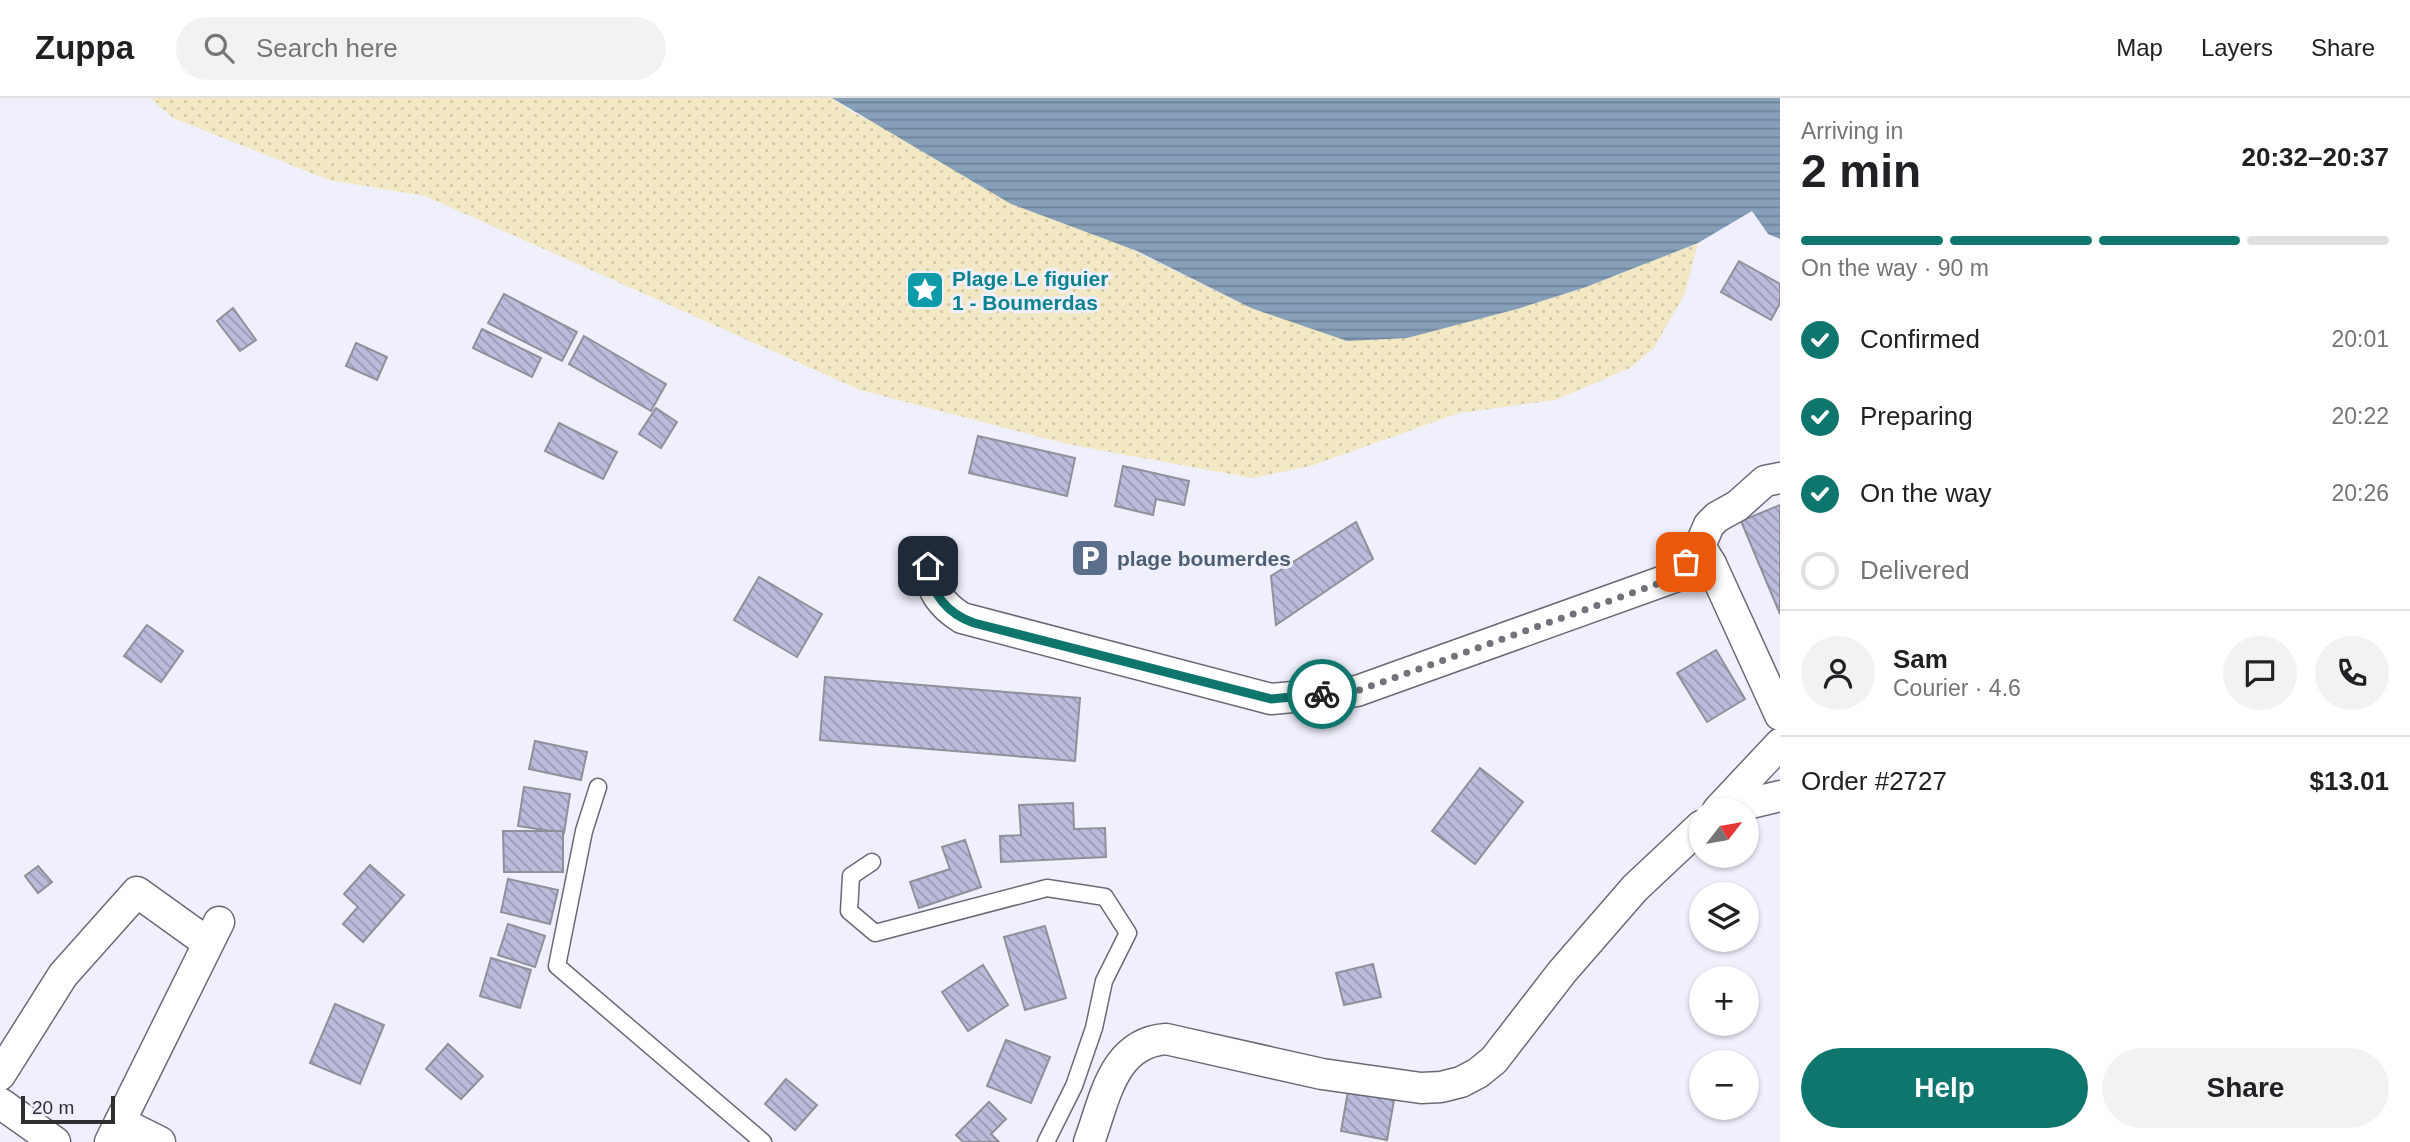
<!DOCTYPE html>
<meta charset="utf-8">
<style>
:root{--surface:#fff;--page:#f2f2f2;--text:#202124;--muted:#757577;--line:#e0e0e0;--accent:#0f766e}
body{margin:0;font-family:Helvetica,sans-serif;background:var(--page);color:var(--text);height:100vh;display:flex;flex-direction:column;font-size:26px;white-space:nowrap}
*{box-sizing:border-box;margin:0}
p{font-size:23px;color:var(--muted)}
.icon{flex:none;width:38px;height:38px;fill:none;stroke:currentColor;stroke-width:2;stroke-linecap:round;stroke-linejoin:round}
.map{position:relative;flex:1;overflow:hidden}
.details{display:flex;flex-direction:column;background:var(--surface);width:630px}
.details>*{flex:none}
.needle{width:46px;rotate:59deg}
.tools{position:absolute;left:1689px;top:700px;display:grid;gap:14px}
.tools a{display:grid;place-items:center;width:70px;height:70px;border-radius:50%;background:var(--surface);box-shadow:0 2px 5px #0004;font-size:35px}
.scale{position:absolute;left:21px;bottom:18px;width:94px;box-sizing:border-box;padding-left:7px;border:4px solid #2e2e33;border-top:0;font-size:19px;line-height:24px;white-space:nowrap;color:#2e2e33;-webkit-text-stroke:5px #f0f0fd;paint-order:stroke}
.pin{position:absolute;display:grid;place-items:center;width:60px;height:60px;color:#fff;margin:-30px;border-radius:14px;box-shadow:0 4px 10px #0006}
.courier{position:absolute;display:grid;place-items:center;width:70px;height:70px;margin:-35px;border:5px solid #0f766e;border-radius:50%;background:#fff;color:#222;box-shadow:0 2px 9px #0007}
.headline em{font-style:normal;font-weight:700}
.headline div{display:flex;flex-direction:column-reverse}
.headline{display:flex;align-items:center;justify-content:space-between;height:119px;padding:0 21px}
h1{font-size:46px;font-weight:700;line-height:52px}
.bar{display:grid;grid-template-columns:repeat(4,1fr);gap:10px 7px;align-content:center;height:84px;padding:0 21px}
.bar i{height:9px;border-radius:5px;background:var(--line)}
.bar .selected{background:var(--accent)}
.bar p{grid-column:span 4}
.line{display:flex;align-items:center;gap:18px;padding:0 21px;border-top:2px solid var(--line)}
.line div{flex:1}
.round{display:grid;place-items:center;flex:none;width:74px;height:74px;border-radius:37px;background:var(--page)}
ol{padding:0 21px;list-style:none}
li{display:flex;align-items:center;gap:21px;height:77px}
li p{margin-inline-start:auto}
li .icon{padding:7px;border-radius:50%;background:var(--accent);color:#fff;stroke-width:4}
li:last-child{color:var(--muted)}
li i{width:38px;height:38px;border:4px solid var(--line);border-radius:50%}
.primary-button{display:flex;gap:14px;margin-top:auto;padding:14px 21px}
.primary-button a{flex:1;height:80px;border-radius:42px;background:var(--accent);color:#fff;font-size:28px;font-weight:700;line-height:80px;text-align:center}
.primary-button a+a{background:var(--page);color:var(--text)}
header{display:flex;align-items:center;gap:42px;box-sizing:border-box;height:98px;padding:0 35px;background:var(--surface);border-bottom:2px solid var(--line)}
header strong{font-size:33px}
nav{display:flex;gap:38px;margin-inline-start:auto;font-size:24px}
.search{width:490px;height:63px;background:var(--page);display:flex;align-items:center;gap:18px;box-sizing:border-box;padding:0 24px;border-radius:38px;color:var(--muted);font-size:26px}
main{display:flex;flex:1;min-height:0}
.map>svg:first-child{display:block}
</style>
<header>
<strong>Zuppa</strong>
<div class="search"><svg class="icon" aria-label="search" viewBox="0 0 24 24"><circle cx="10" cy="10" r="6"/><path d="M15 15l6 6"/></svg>Search here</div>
<nav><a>Map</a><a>Layers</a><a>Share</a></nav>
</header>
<main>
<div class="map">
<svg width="1780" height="1044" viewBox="0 0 1780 1044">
<defs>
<pattern id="sand-dots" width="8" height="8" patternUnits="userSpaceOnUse" patternTransform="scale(1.75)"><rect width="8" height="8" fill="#f2e8c3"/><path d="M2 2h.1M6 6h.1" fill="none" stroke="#d0c7a8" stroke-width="1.8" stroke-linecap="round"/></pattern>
<pattern id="water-rules" width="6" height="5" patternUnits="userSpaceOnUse" patternTransform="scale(1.75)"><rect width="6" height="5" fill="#87a0ba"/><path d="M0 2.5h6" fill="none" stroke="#6f8398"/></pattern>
<pattern id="building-back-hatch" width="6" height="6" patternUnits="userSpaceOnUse" patternTransform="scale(1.75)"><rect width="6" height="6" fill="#bbbbdc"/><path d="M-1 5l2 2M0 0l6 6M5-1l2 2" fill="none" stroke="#9898b3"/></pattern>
</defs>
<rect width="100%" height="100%" fill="#f0f0fd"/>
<path fill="url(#sand-dots)" d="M150,0H832L852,14L1251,210L1472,222L1517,211L1586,189L1698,145L1685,195L1654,250L1630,270L1555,302L1459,315L1311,368L1252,380L1067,346L860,292L425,98L329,82L173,20Z"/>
<path fill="url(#water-rules)" d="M832,0H1780V141L1768,136L1752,113L1698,145L1586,189L1517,211L1407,240L1347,243L1251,210L1137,153L1011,106Z"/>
<g fill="url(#building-back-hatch)" stroke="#90909b" stroke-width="2">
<path d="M1739,163L1780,186V205L1771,222L1721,194Z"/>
<path d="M504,196L577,234L562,263L488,225Z"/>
<path d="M233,210L256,242L240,253L217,223Z"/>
<path d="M482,231L541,260L532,279L473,250Z"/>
<path d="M584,238L666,286L651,313L569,266Z"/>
<path d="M356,245L387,259L377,282L346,268Z"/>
<path d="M656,310L677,324L661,350L639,336Z"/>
<path d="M559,325L617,354L603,381L545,353Z"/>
<path d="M978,338L1075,360L1067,398L969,375Z"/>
<path d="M1123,368L1189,383L1184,407L1156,401L1153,417L1115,408Z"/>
<path d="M1780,407V516L1741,423Z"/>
<path d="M1356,424L1373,461L1276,527L1271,478Z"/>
<path d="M759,479L822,516L797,559L734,522Z"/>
<path d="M147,527L183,553L161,584L124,558Z"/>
<path d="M1716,552L1745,601L1707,624L1677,575Z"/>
<path d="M825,579L1080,600L1075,663L820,642Z"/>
<path d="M535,643L587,654L581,682L529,671Z"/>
<path d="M1480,670L1523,704L1475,766L1432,733Z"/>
<path d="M524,689L570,696L564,735L518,728Z"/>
<path d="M1073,705L1074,731L1105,730L1106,759L1001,764L1000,738L1021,737L1019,707Z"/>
<path d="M503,733H563V774H504Z"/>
<path d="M965,742L981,789L919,810L910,784L950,771L942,749Z"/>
<path d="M370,767L404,797L363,844L343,826L358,809L344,796Z"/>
<path d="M38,768L52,784L38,795L25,778Z"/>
<path d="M508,781L558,792L550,826L501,814Z"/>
<path d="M508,826L545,838L535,869L498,857Z"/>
<path d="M1045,828L1066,900L1025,912L1004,839Z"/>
<path d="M491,860L531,872L520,910L480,898Z"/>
<path d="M1373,866L1381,899L1344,907L1336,875Z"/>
<path d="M983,867L1008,907L968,933L942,894Z"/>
<path d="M335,906L384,927L360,986L310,965Z"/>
<path d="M1006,942L1050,959L1031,1005L987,988Z"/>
<path d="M448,946L483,978L461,1001L426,971Z"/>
<path d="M786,981L817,1007L795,1032L765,1006Z"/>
<path d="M1348,993L1394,1002L1387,1042L1341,1033Z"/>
<path d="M989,1004L1006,1021L991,1036L999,1044H963L956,1037Z"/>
</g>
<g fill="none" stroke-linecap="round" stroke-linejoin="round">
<defs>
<g id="service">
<path d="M598,689L584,733L557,868L763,1044"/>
<path d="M872,764L851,778L849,813L875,835L1047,790L1105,799L1128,835L1104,883L1094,930L1074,988L1046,1044"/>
</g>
<g id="minor">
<path d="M1780,380L1765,383L1737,408L1717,419L1709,427L1700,448L1711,466L1780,617"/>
<path d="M928,468C931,492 941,507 962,520L1271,601L1357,593L1711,466"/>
<path d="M1718,712L1780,646"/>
<path d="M1722,712L1780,698"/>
<path d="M0,977L63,877L137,794L208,845"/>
<path d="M0,1005L55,1044"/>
<path d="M120,1024L160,1044"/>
<path d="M110,1044L219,824"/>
<path d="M1089,1044C1105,1002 1112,945 1166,941L1322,976L1421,990L1441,989L1461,984L1478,975L1494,962L1562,874L1635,790L1701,728"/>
</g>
</defs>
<use href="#service" stroke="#6a6a75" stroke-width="19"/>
<use href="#minor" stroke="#6a6a75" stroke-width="33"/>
<use href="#service" stroke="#fff" stroke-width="16"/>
<use href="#minor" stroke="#fff" stroke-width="30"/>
</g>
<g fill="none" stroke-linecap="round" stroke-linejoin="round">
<path stroke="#72727a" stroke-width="7" stroke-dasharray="0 12.6" d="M1322,596L1357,593L1671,481L1686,464"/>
<path stroke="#0f766e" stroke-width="9" d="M928,468C932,496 946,515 974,525L1271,601L1322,596"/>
</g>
<defs>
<symbol id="sight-square" viewBox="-11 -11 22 22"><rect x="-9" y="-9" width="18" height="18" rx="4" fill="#0f9aa8" stroke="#f0f0fd"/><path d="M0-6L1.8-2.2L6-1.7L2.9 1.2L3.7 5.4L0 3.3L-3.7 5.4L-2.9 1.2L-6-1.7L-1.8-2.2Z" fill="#fff"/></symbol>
<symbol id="parking-square" viewBox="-11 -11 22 22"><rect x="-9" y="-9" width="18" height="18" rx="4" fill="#5c6f8a" stroke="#f0f0fd"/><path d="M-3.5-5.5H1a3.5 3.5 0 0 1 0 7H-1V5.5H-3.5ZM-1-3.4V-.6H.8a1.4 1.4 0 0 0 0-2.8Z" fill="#fff"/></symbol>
</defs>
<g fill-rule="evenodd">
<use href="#sight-square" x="903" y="170" width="44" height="44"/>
<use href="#parking-square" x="1068" y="438" width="44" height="44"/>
</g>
<g text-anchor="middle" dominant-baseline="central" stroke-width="6" stroke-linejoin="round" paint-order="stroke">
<g font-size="21" font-weight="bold" fill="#0d838f" stroke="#f0f0fd" text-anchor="start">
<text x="952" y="180">Plage Le figuier<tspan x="952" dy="24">1 - Boumerdas</tspan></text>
</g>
<g font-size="21" font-weight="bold" fill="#4e5e75" stroke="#f0f0fd" text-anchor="start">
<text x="1117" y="460">plage boumerdes</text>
</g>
</g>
</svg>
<div class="tools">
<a><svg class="needle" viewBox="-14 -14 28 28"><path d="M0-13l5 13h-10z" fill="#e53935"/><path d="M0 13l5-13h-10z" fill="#757577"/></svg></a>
<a><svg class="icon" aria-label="layers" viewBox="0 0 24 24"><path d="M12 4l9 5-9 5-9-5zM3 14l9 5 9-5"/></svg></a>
<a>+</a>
<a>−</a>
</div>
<div class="scale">20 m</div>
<div class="pin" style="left:1686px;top:464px;background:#ea580c"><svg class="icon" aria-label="bag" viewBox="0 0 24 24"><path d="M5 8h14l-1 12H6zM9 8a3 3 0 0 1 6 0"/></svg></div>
<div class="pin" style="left:928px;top:468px;background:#1f2937"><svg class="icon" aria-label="home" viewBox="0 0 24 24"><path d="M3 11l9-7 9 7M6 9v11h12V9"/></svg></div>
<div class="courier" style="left:1322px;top:596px"><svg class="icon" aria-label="bike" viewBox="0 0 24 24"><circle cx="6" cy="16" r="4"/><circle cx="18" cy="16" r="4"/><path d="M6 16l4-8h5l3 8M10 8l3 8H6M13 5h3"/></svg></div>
</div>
<section class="details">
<div class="headline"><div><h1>2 min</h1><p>Arriving in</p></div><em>20:32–20:37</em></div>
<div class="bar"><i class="selected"></i><i class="selected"></i><i class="selected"></i><i></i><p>On the way · 90 m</p></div>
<ol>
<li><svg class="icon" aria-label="check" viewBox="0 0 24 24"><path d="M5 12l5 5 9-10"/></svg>Confirmed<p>20:01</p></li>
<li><svg class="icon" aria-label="check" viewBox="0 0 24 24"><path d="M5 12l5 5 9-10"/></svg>Preparing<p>20:22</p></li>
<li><svg class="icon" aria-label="check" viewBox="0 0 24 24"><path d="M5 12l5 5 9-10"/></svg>On the way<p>20:26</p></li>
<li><i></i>Delivered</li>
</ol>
<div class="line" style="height:126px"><a class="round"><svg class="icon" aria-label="person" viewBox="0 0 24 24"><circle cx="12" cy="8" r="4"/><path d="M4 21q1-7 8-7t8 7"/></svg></a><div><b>Sam</b><p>Courier · 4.6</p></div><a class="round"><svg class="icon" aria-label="chat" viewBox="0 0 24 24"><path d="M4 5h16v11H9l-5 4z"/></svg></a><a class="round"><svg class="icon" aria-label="phone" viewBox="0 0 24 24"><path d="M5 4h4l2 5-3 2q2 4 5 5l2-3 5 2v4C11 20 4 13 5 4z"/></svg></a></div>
<div class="line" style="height:91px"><div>Order #2727</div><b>$13.01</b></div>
<div class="primary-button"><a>Help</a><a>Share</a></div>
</section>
</main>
